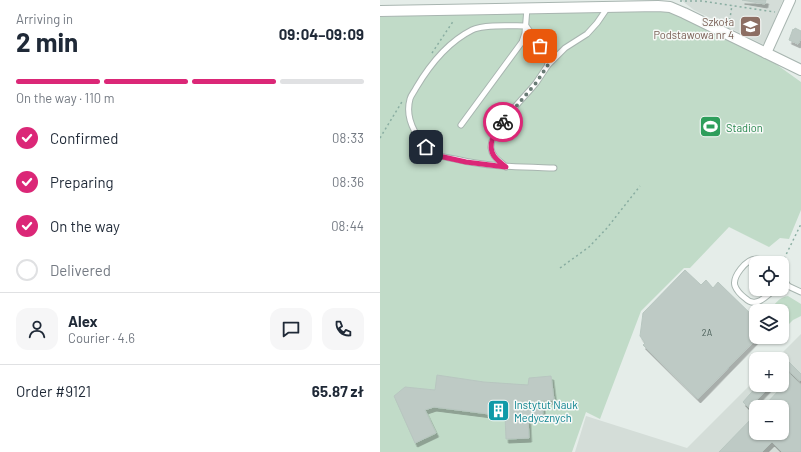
<!DOCTYPE html>
<meta charset="utf-8">
<style>
:root{--surface:#fff;--page:#f6f6f7;--text:#1f2937;--muted:#747a83;--line:#e0e1e3;--accent:#db2777}
body{margin:0;font-family:Barlow,sans-serif;background:var(--page);color:var(--text);height:100vh;display:flex;flex-direction:column;font-size:15px;white-space:nowrap}
*{box-sizing:border-box;margin:0}
p{font-size:13px;color:var(--muted)}
.icon{flex:none;width:22px;height:22px;fill:none;stroke:currentColor;stroke-width:2;stroke-linecap:round;stroke-linejoin:round}
.map{position:relative;flex:1;overflow:hidden}
.panel{display:flex;flex-direction:column;background:var(--surface);width:380px}
.panel>*{flex:none}
.fabs{position:absolute;left:369px;top:256px;display:grid;gap:8px}
.fabs a{display:grid;place-items:center;width:40px;height:40px;border-radius:8px;background:var(--surface);box-shadow:0 1px 3px #0004;font-size:20px}
.pin{position:absolute;display:grid;place-items:center;width:34px;height:34px;color:#fff;margin:-17px;border-radius:8px;box-shadow:0 2px 6px #0006}
.courier{position:absolute;display:grid;place-items:center;width:40px;height:40px;margin:-20px;border:3px solid #db2777;border-radius:50%;background:#fff;color:#222;box-shadow:0 1px 5px #0007}
.summary em{font-style:normal;font-weight:700}
.summary div{display:flex;flex-direction:column-reverse}
.summary{display:flex;align-items:center;justify-content:space-between;height:68px;padding:0 16px}
h1{font-size:26px;font-weight:700;line-height:30px}
.bar{display:grid;grid-template-columns:repeat(4,1fr);gap:6px 4px;align-content:center;height:48px;padding:0 16px}
.bar i{height:5px;border-radius:3px;background:var(--line)}
.bar .active{background:var(--accent)}
.bar p{grid-column:span 4}
.line{display:flex;align-items:center;gap:10px;padding:0 16px;border-top:1px solid var(--line)}
.line div{flex:1}
.round{display:grid;place-items:center;flex:none;width:42px;height:42px;border-radius:12px;background:var(--page)}
ol{padding:0 16px;list-style:none}
li{display:flex;align-items:center;gap:12px;height:44px}
li p{margin-inline-start:auto}
li .icon{padding:4px;border-radius:50%;background:var(--accent);color:#fff;stroke-width:4}
li:last-child{color:var(--muted)}
li i{width:22px;height:22px;border:2px solid var(--line);border-radius:50%}
main{display:flex;flex:1;min-height:0}
.map>svg:first-child{display:block}
</style>
<main>
<section class="panel">
<div class="summary"><div><h1>2 min</h1><p>Arriving in</p></div><em>09:04–09:09</em></div>
<div class="bar"><i class="active"></i><i class="active"></i><i class="active"></i><i></i><p>On the way · 110 m</p></div>
<ol>
<li><svg class="icon" aria-label="check" viewBox="0 0 24 24"><path d="M5 12l5 5 9-10"/></svg>Confirmed<p>08:33</p></li>
<li><svg class="icon" aria-label="check" viewBox="0 0 24 24"><path d="M5 12l5 5 9-10"/></svg>Preparing<p>08:36</p></li>
<li><svg class="icon" aria-label="check" viewBox="0 0 24 24"><path d="M5 12l5 5 9-10"/></svg>On the way<p>08:44</p></li>
<li><i></i>Delivered</li>
</ol>
<div class="line" style="height:72px"><a class="round"><svg class="icon" aria-label="person" viewBox="0 0 24 24"><circle cx="12" cy="8" r="4"/><path d="M4 21q1-7 8-7t8 7"/></svg></a><div><b>Alex</b><p>Courier · 4.6</p></div><a class="round"><svg class="icon" aria-label="chat" viewBox="0 0 24 24"><path d="M4 5h16v11H9l-5 4z"/></svg></a><a class="round"><svg class="icon" aria-label="phone" viewBox="0 0 24 24"><path d="M5 4h4l2 5-3 2q2 4 5 5l2-3 5 2v4C11 20 4 13 5 4z"/></svg></a></div>
<div class="line" style="height:52px"><div>Order #9121</div><b>65.87 zł</b></div>
</section>
<div class="map">
<svg width="421" height="452" viewBox="0 0 421 452">
<defs>
<filter id="shadow"><feDropShadow dx="2.5" dy="4" stdDeviation="0" flood-color="#0004"/></filter>
</defs>
<rect width="100%" height="100%" fill="#e5ede9"/>
<g fill="#d4ddd8" fill-rule="evenodd">
<path d="M301,0H403L385,43L382,44L314,10Z"/>
<path d="M421,334V452H195L206,416L307,448L376,379V385H402V359H396ZM376,407H402V433H376Z"/>
</g>
<g fill="#c1dbc8">
<path d="M232,11H289L386,57L421,82V210L409,239L400,238L389,247L349,227L310,268H304L261,311L220,419L206,412L192,452H0V17L91,13Z"/>
<path d="M408,296L421,304V316L413,320L409,324L402,321V311H389C394,305 399,297 408,296Z"/>
</g>
<g fill="#becac5" stroke="#b8c6c0" filter="url(#shadow)">
<path d="M362,0H386L385,4Z"/>
<path d="M415,28L421,31V39L418,44L409,40L413,29L414,30Z"/>
<path d="M305,270L321,285L326,280L333,288L338,282L376,319V323L372,327L376,331V337H378L318,399L263,345L265,343L260,336L263,313Z"/>
<path d="M406,359L421,374V380L420,381L402,365V362Z"/>
<path d="M402,366L421,385V452H402L392,442L382,452H339L376,414V433H402V407H383L402,387L400,385H402Z"/>
<path d="M57,375L104,382L148,385L149,378L171,376L174,400L162,401L163,417L148,418L149,438L126,439L125,416L54,407L45,410L56,433L35,443L14,396L25,387L55,390Z"/>
<path d="M378,385H391L369,408L363,402Z"/>
</g>
<g fill="none" stroke-linecap="round" stroke-linejoin="round">
<defs>
<g id="lane">
<path d="M168,65L185,48L207,34L217,23L228,7"/>
<path d="M81,125L142,42L145,33L147,8"/>
<path d="M126,167C120,161 112,157 111,148C109,131 145,97 156,83C160,77 164,71 168,65L167,55L146,26C132,26 104,24 92,30C68,42 49,66 36,88C34,92 31,95 30,99C24,121 39,144 58,155C63,157 69,158 75,159C108,167 141,167 174,168"/>
<path d="M387,263C384,261 379,259 376,259C366,259 352,277 355,286C357,291 361,295 365,298C368,301 372,303 376,302C384,301 389,292 397,289"/>
<path d="M402,276L408,286L421,292"/>
<path d="M402,287L408,286"/>
</g>
<g id="street">
<path d="M0,11L278,6L290,7L304,13L421,70"/>
<path d="M386,53L410,0"/>
</g>
</defs>
<use href="#lane" stroke="#a8b5b0" stroke-width="7"/>
<use href="#street" stroke="#a8b5b0" stroke-width="12"/>
<g stroke="#89ada1" stroke-width="1.5" stroke-dasharray="2 3" stroke-linecap="butt">
<path d="M300,1H322L395,12"/>
<path d="M349,25L352,5"/>
<path d="M52,53L74,20"/>
<path d="M0,138L23,100"/>
<path d="M402,263L421,224"/>
<path d="M180,268L209,247L227,228L260,186"/>
</g>
<use href="#lane" stroke="#fff" stroke-width="5"/>
<use href="#street" stroke="#fff" stroke-width="10"/>
</g>
<g fill="none" stroke-linecap="round" stroke-linejoin="round">
<path stroke="#697b75" stroke-width="4" stroke-dasharray="0 7.2" d="M123,122L156,83L168,65L167,55L160,46"/>
<path stroke="#db2777" stroke-width="5" d="M46,147L59,156L86,162L126,167C122,164 117,160 114,156C106,144 116,131 123,122"/>
</g>
<defs>
<symbol id="school-square" viewBox="-11 -11 22 22"><rect x="-9" y="-9" width="18" height="18" rx="4" fill="#8d6e63" stroke="#f6f9f7"/><path d="M0-5L7-2L0 1L-7-2ZM-4 1L0 2.5L4 1V4Q0 6-4 4Z" fill="#fff"/></symbol>
<symbol id="stadium-square" viewBox="-11 -11 22 22"><rect x="-9" y="-9" width="18" height="18" rx="4" fill="#2e9e5b" stroke="#f6f9f7"/><path d="M0-5a6.5 5 0 1 0 0 10a6.5 5 0 1 0 0-10ZM-3.5-1.8h7v3.6h-7Z" fill="#fff"/></symbol>
<symbol id="building-square" viewBox="-11 -11 22 22"><rect x="-9" y="-9" width="18" height="18" rx="4" fill="#0f9aa8" stroke="#f6f9f7"/><path d="M-4-6H4V6H1V3H-1V6H-4ZM-2.5-4.3h1.7v1.8h-1.7ZM.8-4.3h1.7v1.8H.8ZM-2.5-1h1.7V.8h-1.7ZM.8-1h1.7V.8H.8Z" fill="#fff"/></symbol>
</defs>
<g fill-rule="evenodd">
<use href="#school-square" x="358" y="14" width="25" height="25"/>
<use href="#stadium-square" x="318" y="114" width="25" height="25"/>
<use href="#building-square" x="106" y="398" width="25" height="25"/>
</g>
<g text-anchor="middle" dominant-baseline="central" stroke-width="3" stroke-linejoin="round" paint-order="stroke">
<g font-size="9" fill="#4c605a">
<text x="327" y="332">2A</text>
</g>
<g font-size="11" fill="#785e54" stroke="#f6f9f7" text-anchor="end">
<text x="354" y="21">Szkoła<tspan x="354" dy="13">Podstawowa nr 4</tspan></text>
</g>
<g font-size="11" fill="#27864d" stroke="#f6f9f7" text-anchor="start">
<text x="346" y="127">Stadion</text>
</g>
<g font-size="11" fill="#0d838f" stroke="#f6f9f7" text-anchor="start">
<text x="134" y="404">Instytut Nauk<tspan x="134" dy="13">Medycznych</tspan></text>
</g>
</g>
</svg>
<div class="fabs">
<a><svg class="icon" aria-label="locate" viewBox="0 0 24 24"><circle cx="12" cy="12" r="6"/><path d="M12 2v4M12 18v4M2 12h4M18 12h4"/></svg></a>
<a><svg class="icon" aria-label="layers" viewBox="0 0 24 24"><path d="M12 4l9 5-9 5-9-5zM3 14l9 5 9-5"/></svg></a>
<a>+</a>
<a>−</a>
</div>
<div class="pin" style="left:160px;top:46px;background:#ea580c"><svg class="icon" aria-label="bag" viewBox="0 0 24 24"><path d="M5 8h14l-1 12H6zM9 8a3 3 0 0 1 6 0"/></svg></div>
<div class="pin" style="left:46px;top:147px;background:#1f2937"><svg class="icon" aria-label="home" viewBox="0 0 24 24"><path d="M3 11l9-7 9 7M6 9v11h12V9"/></svg></div>
<div class="courier" style="left:123px;top:122px"><svg class="icon" aria-label="bike" viewBox="0 0 24 24"><circle cx="6" cy="16" r="4"/><circle cx="18" cy="16" r="4"/><path d="M6 16l4-8h5l3 8M10 8l3 8H6M13 5h3"/></svg></div>
</div>
</main>
